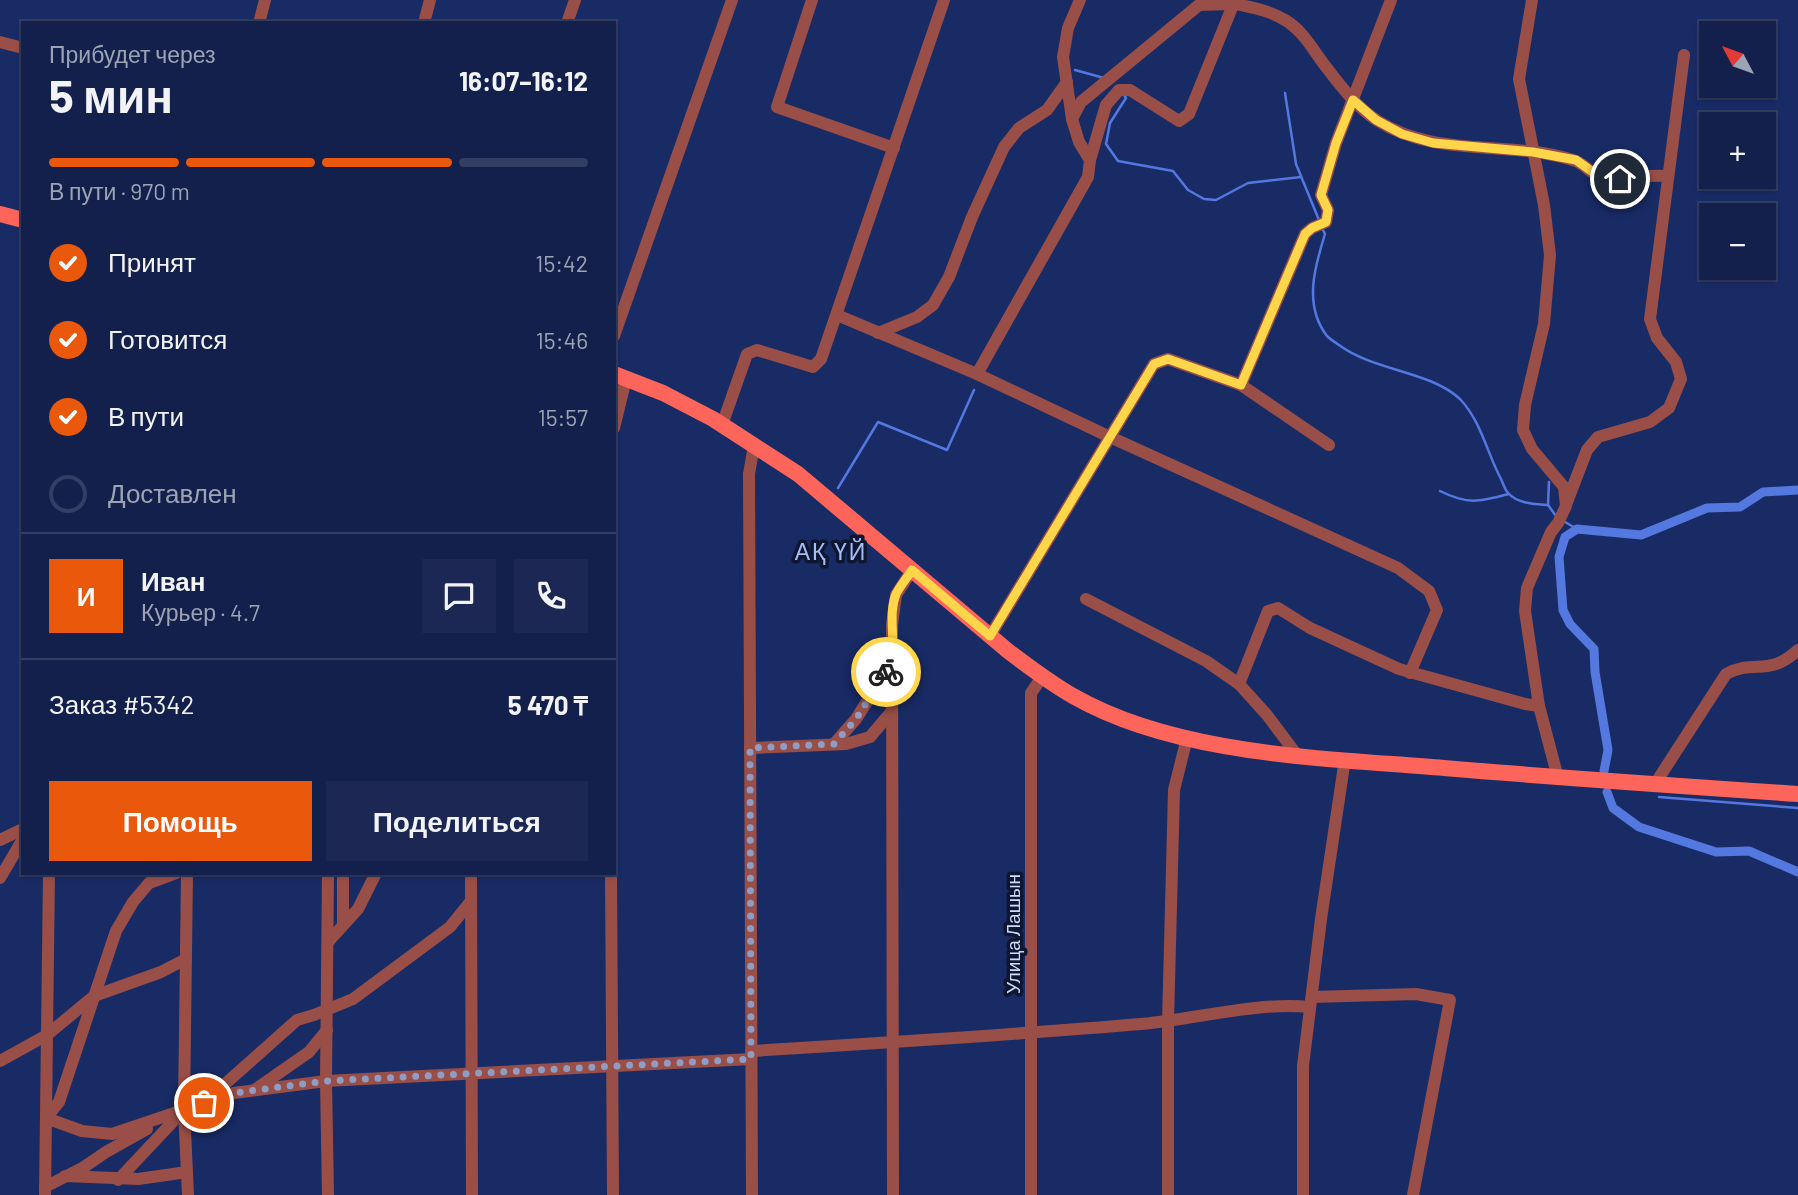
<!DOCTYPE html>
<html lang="ru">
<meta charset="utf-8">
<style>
:root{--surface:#13204c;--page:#1c2853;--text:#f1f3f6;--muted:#9da3b5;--line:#323e64;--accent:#ea580c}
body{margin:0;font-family:Barlow,sans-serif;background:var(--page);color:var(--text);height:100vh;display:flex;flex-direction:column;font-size:26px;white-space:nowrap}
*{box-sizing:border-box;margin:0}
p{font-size:23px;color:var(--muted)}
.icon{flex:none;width:38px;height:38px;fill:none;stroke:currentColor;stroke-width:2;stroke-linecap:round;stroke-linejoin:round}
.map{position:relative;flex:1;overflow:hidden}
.panel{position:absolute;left:21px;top:21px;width:595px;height:854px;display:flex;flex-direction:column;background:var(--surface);border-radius:0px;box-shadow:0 2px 5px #0004,0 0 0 2px var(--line)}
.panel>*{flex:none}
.needle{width:46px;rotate:311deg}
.fabs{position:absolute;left:1699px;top:21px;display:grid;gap:14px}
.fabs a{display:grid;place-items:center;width:77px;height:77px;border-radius:0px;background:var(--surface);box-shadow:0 2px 5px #0004,0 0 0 2px var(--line);font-size:35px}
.pin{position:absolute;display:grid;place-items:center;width:60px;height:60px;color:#fff;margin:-30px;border:4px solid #fff;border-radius:50%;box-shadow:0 2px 7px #0007}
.courier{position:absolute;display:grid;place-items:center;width:70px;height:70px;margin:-35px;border:5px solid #ffd54a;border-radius:50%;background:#fff;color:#222;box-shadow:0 2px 9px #0007}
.head em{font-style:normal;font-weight:700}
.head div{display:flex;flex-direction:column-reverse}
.head{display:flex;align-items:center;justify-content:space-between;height:119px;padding:0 28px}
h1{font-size:46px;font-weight:700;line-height:52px}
.bar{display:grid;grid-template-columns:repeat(4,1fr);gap:10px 7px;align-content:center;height:84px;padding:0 28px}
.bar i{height:9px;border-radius:5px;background:var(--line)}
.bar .active{background:var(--accent)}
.bar p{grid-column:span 4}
.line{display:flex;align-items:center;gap:18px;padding:0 28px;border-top:2px solid var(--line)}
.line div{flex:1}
.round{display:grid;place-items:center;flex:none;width:74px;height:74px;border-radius:0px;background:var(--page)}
ol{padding:0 28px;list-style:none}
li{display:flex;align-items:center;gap:21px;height:77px}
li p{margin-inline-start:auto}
li .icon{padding:7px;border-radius:50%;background:var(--accent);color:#fff;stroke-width:4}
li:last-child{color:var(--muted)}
li i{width:38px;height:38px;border:4px solid var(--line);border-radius:50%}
.primary-button{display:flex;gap:14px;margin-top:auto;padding:14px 28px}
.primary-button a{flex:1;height:80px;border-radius:0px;background:var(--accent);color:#fff;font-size:28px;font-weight:700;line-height:80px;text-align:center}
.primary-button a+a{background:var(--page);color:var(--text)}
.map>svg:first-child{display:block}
</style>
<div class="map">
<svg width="1798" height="1195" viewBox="0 0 1798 1195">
<rect width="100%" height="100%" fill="#192b65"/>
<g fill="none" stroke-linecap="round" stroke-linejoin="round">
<g stroke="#5478df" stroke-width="2.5">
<path d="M1075,70L1104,78"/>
<path d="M1285,93L1296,164L1319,220"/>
<path d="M1124,95L1126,98L1110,123L1106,144L1118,161L1173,171L1188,190L1204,199L1216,200L1248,183L1301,177"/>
<path d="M1323,230L1325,234C1315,266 1303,305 1327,336C1330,339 1336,343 1339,345C1374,371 1430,371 1460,399C1481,421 1487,453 1501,479C1503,483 1505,490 1508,493C1518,504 1535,504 1548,505"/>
<path d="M1549,482L1548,505L1556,516"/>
<path d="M838,488L878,422L947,450L974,390"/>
<path d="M1440,491C1468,505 1479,502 1509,494"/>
<path d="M1565,522L1577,529"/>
<path d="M1659,797L1798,808"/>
</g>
<g stroke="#5478df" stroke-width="9">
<path d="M1604,771L1608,750L1595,672L1594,649L1570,624L1563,610L1559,557L1565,537L1577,529L1641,535L1707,508L1740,507L1763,492L1798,490"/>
<path d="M1607,792L1613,808L1639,827L1716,852L1749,851L1798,872"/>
</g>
<g stroke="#994f48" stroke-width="12">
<path d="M812,0L777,107L894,148"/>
<path d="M1220,0C1243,7 1263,7 1285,20C1302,30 1312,48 1323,63C1339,84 1356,107 1378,121C1436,158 1509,140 1573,160C1585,163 1593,177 1605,178C1626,180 1646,174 1668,176"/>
<path d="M1532,0L1519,79L1544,205L1550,255L1544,324L1525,405L1523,430L1532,449L1564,487L1566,506L1558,523L1551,532L1527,588L1525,611L1539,706L1558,778"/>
<path d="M259,23L265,0"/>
<path d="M424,23L430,0"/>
<path d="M567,23L575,0"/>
<path d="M0,42L23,48"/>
<path d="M1072,119L1081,102L1199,5L1229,4"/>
<path d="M1090,160L1106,105L1119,90H1130L1179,121L1189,114L1235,0"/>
<path d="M837,315L977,374L1110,437L1398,568L1429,591L1437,610L1410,673"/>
<path d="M878,333L917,317L933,305L949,277L972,217L1004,147L1019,128L1047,110L1067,82"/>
<path d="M614,336L732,0"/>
<path d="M977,374L1088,177L1090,160L1079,142L1072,119L1063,57L1068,28L1080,0"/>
<path d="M1241,385L1305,234L1312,228L1326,222L1328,210L1321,195L1336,143L1391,0"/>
<path d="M722,425L747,354L757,350L813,367L821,359L944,0"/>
<path d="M614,428L626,379"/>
<path d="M1567,502L1587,450L1598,437L1650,422L1669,408L1681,379L1676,362L1657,338L1650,319L1684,55"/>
<path d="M1086,599L1206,661L1239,684L1267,715L1297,755"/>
<path d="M990,636L1154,364L1168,359L1241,385L1329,445"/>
<path d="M1239,684L1268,611L1278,608L1310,628L1399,669L1525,704L1539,706"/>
<path d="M834,744L856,719L892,662"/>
<path d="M750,748L846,744L870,737L892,711"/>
<path d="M1655,784L1726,674C1756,658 1767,678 1798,650"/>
<path d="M0,840L23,829"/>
<path d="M176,873L149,883L133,902L116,931L59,1102L46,1118L82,1131L112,1134L234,1093L326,1081L751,1059"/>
<path d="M187,873L184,1109L188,1195"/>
<path d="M343,873V925"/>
<path d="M471,873L472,1195"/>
<path d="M611,873L613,1195"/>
<path d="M0,878L23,839"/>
<path d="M328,942L358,909L376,873"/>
<path d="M1312,997L1416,994L1450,1000L1413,1195"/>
<path d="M751,1051C881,1043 1011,1035 1141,1024C1197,1019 1254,1002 1310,1007"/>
<path d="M0,1061L47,1035L94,996L161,972L186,959"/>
<path d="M256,1089L309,1052L327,1030"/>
<path d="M207,1100L297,1020L314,1015L353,999L450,927L471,901"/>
<path d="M65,1176L138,1179L187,1172"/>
<path d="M118,1180L182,1112"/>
<path d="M45,1187L84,1167L106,1152L147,1129"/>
<path d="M45,1195L49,873"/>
<path d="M328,1195L326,1081L328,873"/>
<path d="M752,1195L749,474L754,445"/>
<path d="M893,1195L892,625L896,595L912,570"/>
<path d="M1031,1195V693L1042,677"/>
<path d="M1168,1195V1022L1174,790L1187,738"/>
<path d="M1303,1195V1066L1321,919L1345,759"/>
</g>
<g stroke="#fd655a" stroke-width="16">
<path d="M0,214L23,220"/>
<path d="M614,374L663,393L713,419L798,474L1008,651C1029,667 1050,683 1073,696C1178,756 1326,758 1444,768C1562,778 1680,786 1798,794"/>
</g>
</g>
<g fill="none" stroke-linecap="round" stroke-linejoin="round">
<path stroke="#8f9dc5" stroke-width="7" stroke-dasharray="0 12.6" d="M204,1103L234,1093L326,1081L751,1059L750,748L834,744L856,719L886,672"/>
<path stroke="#ffd54a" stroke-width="9" d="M886,672C900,649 886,619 896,594C900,586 907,578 912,570L990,636L1154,364L1168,359L1241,385L1305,234L1312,228L1326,222L1328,210L1321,195L1336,143L1353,100L1376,120L1402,134L1433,143L1533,152L1576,160L1601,178L1620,179"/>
</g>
<g text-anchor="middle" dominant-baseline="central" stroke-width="7" stroke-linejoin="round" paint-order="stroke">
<g font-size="19" fill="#cfdbf8" stroke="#0e1731">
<text transform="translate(1012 934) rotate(-90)">Улица Лашын</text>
</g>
<g font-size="23" letter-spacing="2" fill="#a6bdf6" stroke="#0e1731">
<text x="831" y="551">АҚ ҮЙ</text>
</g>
</g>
</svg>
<div class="fabs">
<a><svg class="needle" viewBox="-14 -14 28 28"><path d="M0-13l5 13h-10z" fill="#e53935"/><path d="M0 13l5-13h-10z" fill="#9da3b5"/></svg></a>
<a>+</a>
<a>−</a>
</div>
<div class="pin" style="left:204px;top:1103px;background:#ea580c"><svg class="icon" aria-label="bag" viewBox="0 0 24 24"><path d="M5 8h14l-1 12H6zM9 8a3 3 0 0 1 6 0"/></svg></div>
<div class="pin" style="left:1620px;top:179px;background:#1f2937"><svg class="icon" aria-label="home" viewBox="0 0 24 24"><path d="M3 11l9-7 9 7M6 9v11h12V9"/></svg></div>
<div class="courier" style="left:886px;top:672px"><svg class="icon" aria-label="bike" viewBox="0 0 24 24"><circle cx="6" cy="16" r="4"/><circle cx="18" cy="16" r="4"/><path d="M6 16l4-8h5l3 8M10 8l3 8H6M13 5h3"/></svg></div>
<section class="panel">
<div class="head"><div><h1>5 мин</h1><p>Прибудет через</p></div><em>16:07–16:12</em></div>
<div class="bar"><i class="active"></i><i class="active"></i><i class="active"></i><i></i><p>В пути · 970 m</p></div>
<ol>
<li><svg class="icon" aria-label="check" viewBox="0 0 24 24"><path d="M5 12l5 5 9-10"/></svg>Принят<p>15:42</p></li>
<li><svg class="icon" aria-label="check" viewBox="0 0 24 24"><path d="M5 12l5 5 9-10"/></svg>Готовится<p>15:46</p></li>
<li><svg class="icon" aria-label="check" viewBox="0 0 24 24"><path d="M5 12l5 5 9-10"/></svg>В пути<p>15:57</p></li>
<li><i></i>Доставлен</li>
</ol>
<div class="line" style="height:126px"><b class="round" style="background:var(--accent);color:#fff">И</b><div><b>Иван</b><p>Курьер · 4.7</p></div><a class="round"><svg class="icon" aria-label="chat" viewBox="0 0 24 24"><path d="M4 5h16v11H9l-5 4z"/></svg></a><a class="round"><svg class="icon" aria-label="phone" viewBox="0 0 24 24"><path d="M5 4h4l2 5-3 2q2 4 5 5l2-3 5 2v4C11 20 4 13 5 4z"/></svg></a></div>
<div class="line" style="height:91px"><div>Заказ #5342</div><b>5 470 ₸</b></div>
<div class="primary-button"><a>Помощь</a><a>Поделиться</a></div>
</section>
</div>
